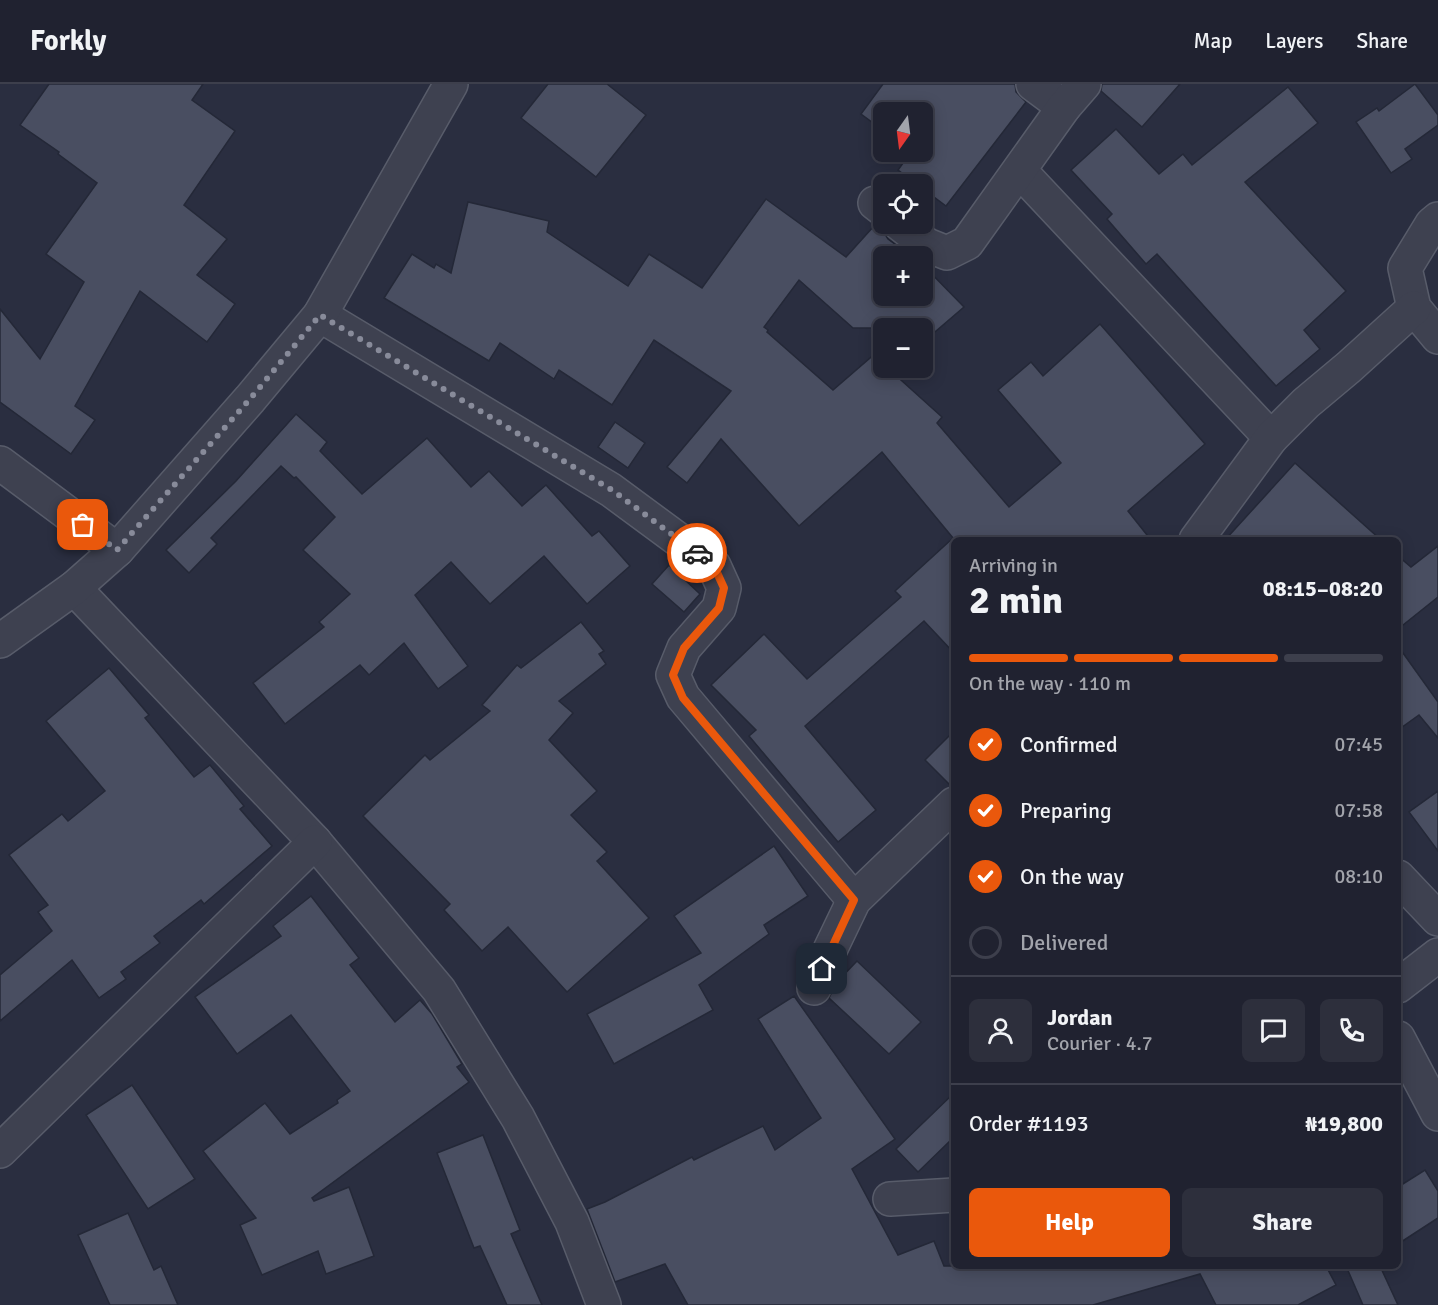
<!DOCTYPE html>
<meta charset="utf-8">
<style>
:root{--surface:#202230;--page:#2d2f3c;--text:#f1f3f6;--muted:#a2a4ab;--line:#3d3f4c;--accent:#ea580c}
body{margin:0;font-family:Signika,sans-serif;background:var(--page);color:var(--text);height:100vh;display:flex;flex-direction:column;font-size:22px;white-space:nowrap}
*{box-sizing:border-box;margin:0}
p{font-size:20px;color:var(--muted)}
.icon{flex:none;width:33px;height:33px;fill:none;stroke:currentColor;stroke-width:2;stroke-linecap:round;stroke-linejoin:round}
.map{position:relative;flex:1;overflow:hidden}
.sheet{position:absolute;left:951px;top:453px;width:450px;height:732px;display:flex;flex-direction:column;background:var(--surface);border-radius:9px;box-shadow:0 3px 15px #0003,0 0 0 2px var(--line)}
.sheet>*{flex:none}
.needle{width:39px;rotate:194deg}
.tools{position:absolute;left:873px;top:18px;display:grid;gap:12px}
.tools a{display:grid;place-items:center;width:60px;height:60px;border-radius:9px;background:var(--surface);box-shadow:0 3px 15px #0003,0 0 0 2px var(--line);font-size:30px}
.pin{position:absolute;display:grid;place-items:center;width:51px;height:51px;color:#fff;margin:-26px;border-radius:12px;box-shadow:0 3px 9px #0006}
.courier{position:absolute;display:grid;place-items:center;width:60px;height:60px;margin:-30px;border:4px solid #ea580c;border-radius:50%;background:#fff;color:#222;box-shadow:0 2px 8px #0007}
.overview em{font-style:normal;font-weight:700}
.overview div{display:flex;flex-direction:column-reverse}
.overview{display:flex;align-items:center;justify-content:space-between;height:102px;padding:0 18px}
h1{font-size:39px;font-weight:700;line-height:45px}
.bar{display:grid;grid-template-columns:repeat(4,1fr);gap:9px 6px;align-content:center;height:72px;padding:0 18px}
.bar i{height:8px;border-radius:4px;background:var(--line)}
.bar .current{background:var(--accent)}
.bar p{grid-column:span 4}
.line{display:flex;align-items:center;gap:15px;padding:0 18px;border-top:2px solid var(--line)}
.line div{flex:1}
.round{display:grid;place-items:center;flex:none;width:63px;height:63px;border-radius:9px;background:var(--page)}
ol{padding:0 18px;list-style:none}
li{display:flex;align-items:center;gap:18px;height:66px}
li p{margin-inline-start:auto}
li .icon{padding:6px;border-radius:50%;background:var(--accent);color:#fff;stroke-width:4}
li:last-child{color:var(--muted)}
li i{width:33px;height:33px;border:3px solid var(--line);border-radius:50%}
.button{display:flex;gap:12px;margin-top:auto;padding:12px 18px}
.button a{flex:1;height:69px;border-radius:9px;background:var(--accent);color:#fff;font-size:24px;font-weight:700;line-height:69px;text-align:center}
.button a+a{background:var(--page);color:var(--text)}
header{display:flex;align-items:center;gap:36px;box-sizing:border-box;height:84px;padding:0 30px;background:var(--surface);border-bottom:2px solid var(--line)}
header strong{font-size:28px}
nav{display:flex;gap:33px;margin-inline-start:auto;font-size:21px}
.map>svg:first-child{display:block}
</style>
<header>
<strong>Forkly</strong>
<nav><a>Map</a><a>Layers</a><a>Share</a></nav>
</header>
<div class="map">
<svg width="1438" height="1221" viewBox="0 0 1438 1221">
<rect width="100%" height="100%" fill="#2a2e40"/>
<g fill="#494e61" stroke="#242837" stroke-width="1.5">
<path d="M49,0H203L192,16L235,47L184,121L227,155L197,191L235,220L207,258L140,207L75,322L95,336L71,370L0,318V225L40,275L84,198L46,170L97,99L58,70L59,68L20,41Z"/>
<path d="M548,0H607L646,31L596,93L521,34Z"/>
<path d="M883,0H1015L1016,8L1026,18L946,122L922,104V100H917L898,86L911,68H922V28H884V47L861,30Z"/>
<path d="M1102,0H1180L1142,43L1101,7Z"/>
<path d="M1415,0L1438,31V41L1405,65L1412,75L1391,89L1356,38L1377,24L1379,27Z"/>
<path d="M1288,3L1318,39L1245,98L1346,207L1304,246L1320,265L1276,302L1157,170L1146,180L1107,135L1112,130L1071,86L1116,45L1159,90L1183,70L1192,81Z"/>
<path d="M766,115L846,173L874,142L882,145L888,155L911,172H884V212H922V180L964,223L922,259V244H853L799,196L764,243L768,246L767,248L833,306L884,262V284H895L891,287L942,333L937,339L1009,423L1061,379L998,306L1031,278L1043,292L1100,240L1205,360L1128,427L1151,456L954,455V569L924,537L805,642L876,726L838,758L749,652L756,646L711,601L764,550L807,595L901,513L895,507L953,454L882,368L799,442L721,355L687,399L667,383L731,307L654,256L612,321L559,286L554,295L500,259L489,277L384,214L412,170L434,184L436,180L451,189L468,118L549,137L547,148L628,202L649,170L702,204Z"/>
<path d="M296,330L327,358L320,367L362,410L427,354L471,403L489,387L522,422L546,401L592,452L599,447L630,482L587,520L544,472L490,520L451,478L415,511L468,582L438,605L404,559L369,591L360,581L285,640L253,599L324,543L319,538L350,510L303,466L335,433L296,393L294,394L281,382L211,454L217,460L189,489L166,466L236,397Z"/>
<path d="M615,338L645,359L628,384L598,363Z"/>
<path d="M1295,379L1381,456H1225Z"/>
<path d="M1438,462V513L1398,545V472L1411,483Z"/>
<path d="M669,481L700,510L684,528L652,500Z"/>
<path d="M581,538L604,567L599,570L606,580L559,617L573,629L549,656L597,707L571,731L607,768L597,777L649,834L567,908L508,843L482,867L444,826L450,820L363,732L425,671L430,676L490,627L482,621L517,581L521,584Z"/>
<path d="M1398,562L1438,618V654L1419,631L1398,646Z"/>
<path d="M109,584L149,631L145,634L194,693L210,681L244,722L240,725L272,762L204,820L201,816L154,852L160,859L121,888L126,895L99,914L72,876L0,937V891L52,847L38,828L48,821L9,771L62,730L68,737L105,707L46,637Z"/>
<path d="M954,647V702H951L925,676Z"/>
<path d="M1438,707V767L1409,728Z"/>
<path d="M774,762L808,812L764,841L769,850L699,901L713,926L614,980L587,930L701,869L674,832Z"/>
<path d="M311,812L359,874L350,881L395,938L420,916L432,930L462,980L457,983L469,998L312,1114L314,1117L349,1103L374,1172L326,1190L318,1167L262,1191L240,1141L256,1134L203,1067L265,1019L290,1050L338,1019L337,1016L350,1007L291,931L237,970L195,913L281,852L273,842Z"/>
<path d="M857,877L921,938L889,970L829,914L836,899Z"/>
<path d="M794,912L895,1055L852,1085L898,1171L934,1157L944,1182H1326L1336,1201L1298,1221H1216L1200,1190L1093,1221H688L665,1180L615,1198L587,1125L605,1118L692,1073L694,1076L763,1042L775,1066L821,1034L758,935Z"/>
<path d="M132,1001L195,1095L148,1125L86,1031Z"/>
<path d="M954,1009V1053L918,1088L896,1065Z"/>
<path d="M483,1051L520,1146L511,1150L542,1221H507L480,1162L474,1164L437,1069Z"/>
<path d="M1425,1086L1438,1107V1134L1398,1160V1103Z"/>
<path d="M128,1129L154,1186L161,1182L178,1221H110L78,1151Z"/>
<path d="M1346,1182H1380L1398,1221H1363Z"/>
</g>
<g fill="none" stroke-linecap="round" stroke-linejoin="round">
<defs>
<g id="minor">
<path d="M1033,0L1064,23"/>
<path d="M1020,87L1271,354"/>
<path d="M875,119L884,126"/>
<path d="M1438,135L1432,140L1405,184L1414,224L1438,253"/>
<path d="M900,140L927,161L947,169L967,159L1064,23L1084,0"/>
<path d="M320,231L611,406L714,482L724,504L719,524L684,564L673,591L683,613L854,816"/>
<path d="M0,379L117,466"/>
<path d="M1196,456L1271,354L1306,319L1349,283L1414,224"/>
<path d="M74,504L315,758L439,906L518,1034L572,1138L604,1221"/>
<path d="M0,557L74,504L117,466L250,315L320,231L451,0"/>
<path d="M1398,793L1438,835"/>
<path d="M1398,902L1438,871"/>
<path d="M814,904L830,866L854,816L954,720"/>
<path d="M1398,954L1438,1030"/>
<path d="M0,1067L315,758"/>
<path d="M890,1115L954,1111"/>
</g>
</defs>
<use href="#minor" stroke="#585c6a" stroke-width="36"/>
<use href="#minor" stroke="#3e4150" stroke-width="33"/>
</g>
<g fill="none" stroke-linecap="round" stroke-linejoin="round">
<path stroke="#888b9a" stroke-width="6" stroke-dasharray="0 10.8" d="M83,441L117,466L250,315L320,231L612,406L697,469"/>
<path stroke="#ea580c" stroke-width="8" d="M697,469L714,482L724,504L719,524L684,564L673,591L683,614L854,816L822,885"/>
</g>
</svg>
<div class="tools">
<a><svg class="needle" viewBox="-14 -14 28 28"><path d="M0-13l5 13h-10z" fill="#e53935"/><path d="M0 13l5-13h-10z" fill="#a2a4ab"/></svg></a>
<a><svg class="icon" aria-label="locate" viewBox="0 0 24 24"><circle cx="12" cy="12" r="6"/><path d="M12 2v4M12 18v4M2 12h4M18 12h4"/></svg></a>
<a>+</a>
<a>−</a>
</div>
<div class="pin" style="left:83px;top:441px;background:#ea580c"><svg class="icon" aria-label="bag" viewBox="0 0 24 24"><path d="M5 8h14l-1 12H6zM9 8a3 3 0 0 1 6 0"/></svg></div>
<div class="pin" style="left:822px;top:885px;background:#1f2937"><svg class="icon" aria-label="home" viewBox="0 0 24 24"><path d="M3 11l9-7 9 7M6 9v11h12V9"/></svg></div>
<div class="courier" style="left:697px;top:469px"><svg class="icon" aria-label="car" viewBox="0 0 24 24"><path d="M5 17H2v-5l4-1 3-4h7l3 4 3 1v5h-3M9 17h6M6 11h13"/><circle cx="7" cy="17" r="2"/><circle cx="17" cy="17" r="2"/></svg></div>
<section class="sheet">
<div class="overview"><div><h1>2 min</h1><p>Arriving in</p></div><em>08:15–08:20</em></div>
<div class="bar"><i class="current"></i><i class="current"></i><i class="current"></i><i></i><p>On the way · 110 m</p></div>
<ol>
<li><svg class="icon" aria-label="check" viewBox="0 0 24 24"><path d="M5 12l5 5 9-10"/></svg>Confirmed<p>07:45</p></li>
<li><svg class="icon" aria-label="check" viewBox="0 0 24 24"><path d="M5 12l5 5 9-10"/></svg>Preparing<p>07:58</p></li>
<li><svg class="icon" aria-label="check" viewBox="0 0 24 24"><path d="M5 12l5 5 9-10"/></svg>On the way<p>08:10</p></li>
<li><i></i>Delivered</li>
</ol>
<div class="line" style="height:108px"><a class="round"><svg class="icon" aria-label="person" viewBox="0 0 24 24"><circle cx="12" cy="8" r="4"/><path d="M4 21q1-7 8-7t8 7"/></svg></a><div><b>Jordan</b><p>Courier · 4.7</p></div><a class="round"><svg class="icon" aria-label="chat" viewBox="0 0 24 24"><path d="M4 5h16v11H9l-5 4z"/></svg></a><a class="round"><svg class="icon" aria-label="phone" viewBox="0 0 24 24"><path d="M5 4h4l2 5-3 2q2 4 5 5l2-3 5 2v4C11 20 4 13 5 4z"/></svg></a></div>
<div class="line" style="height:78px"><div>Order #1193</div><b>₦19,800</b></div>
<div class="button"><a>Help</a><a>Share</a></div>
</section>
</div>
